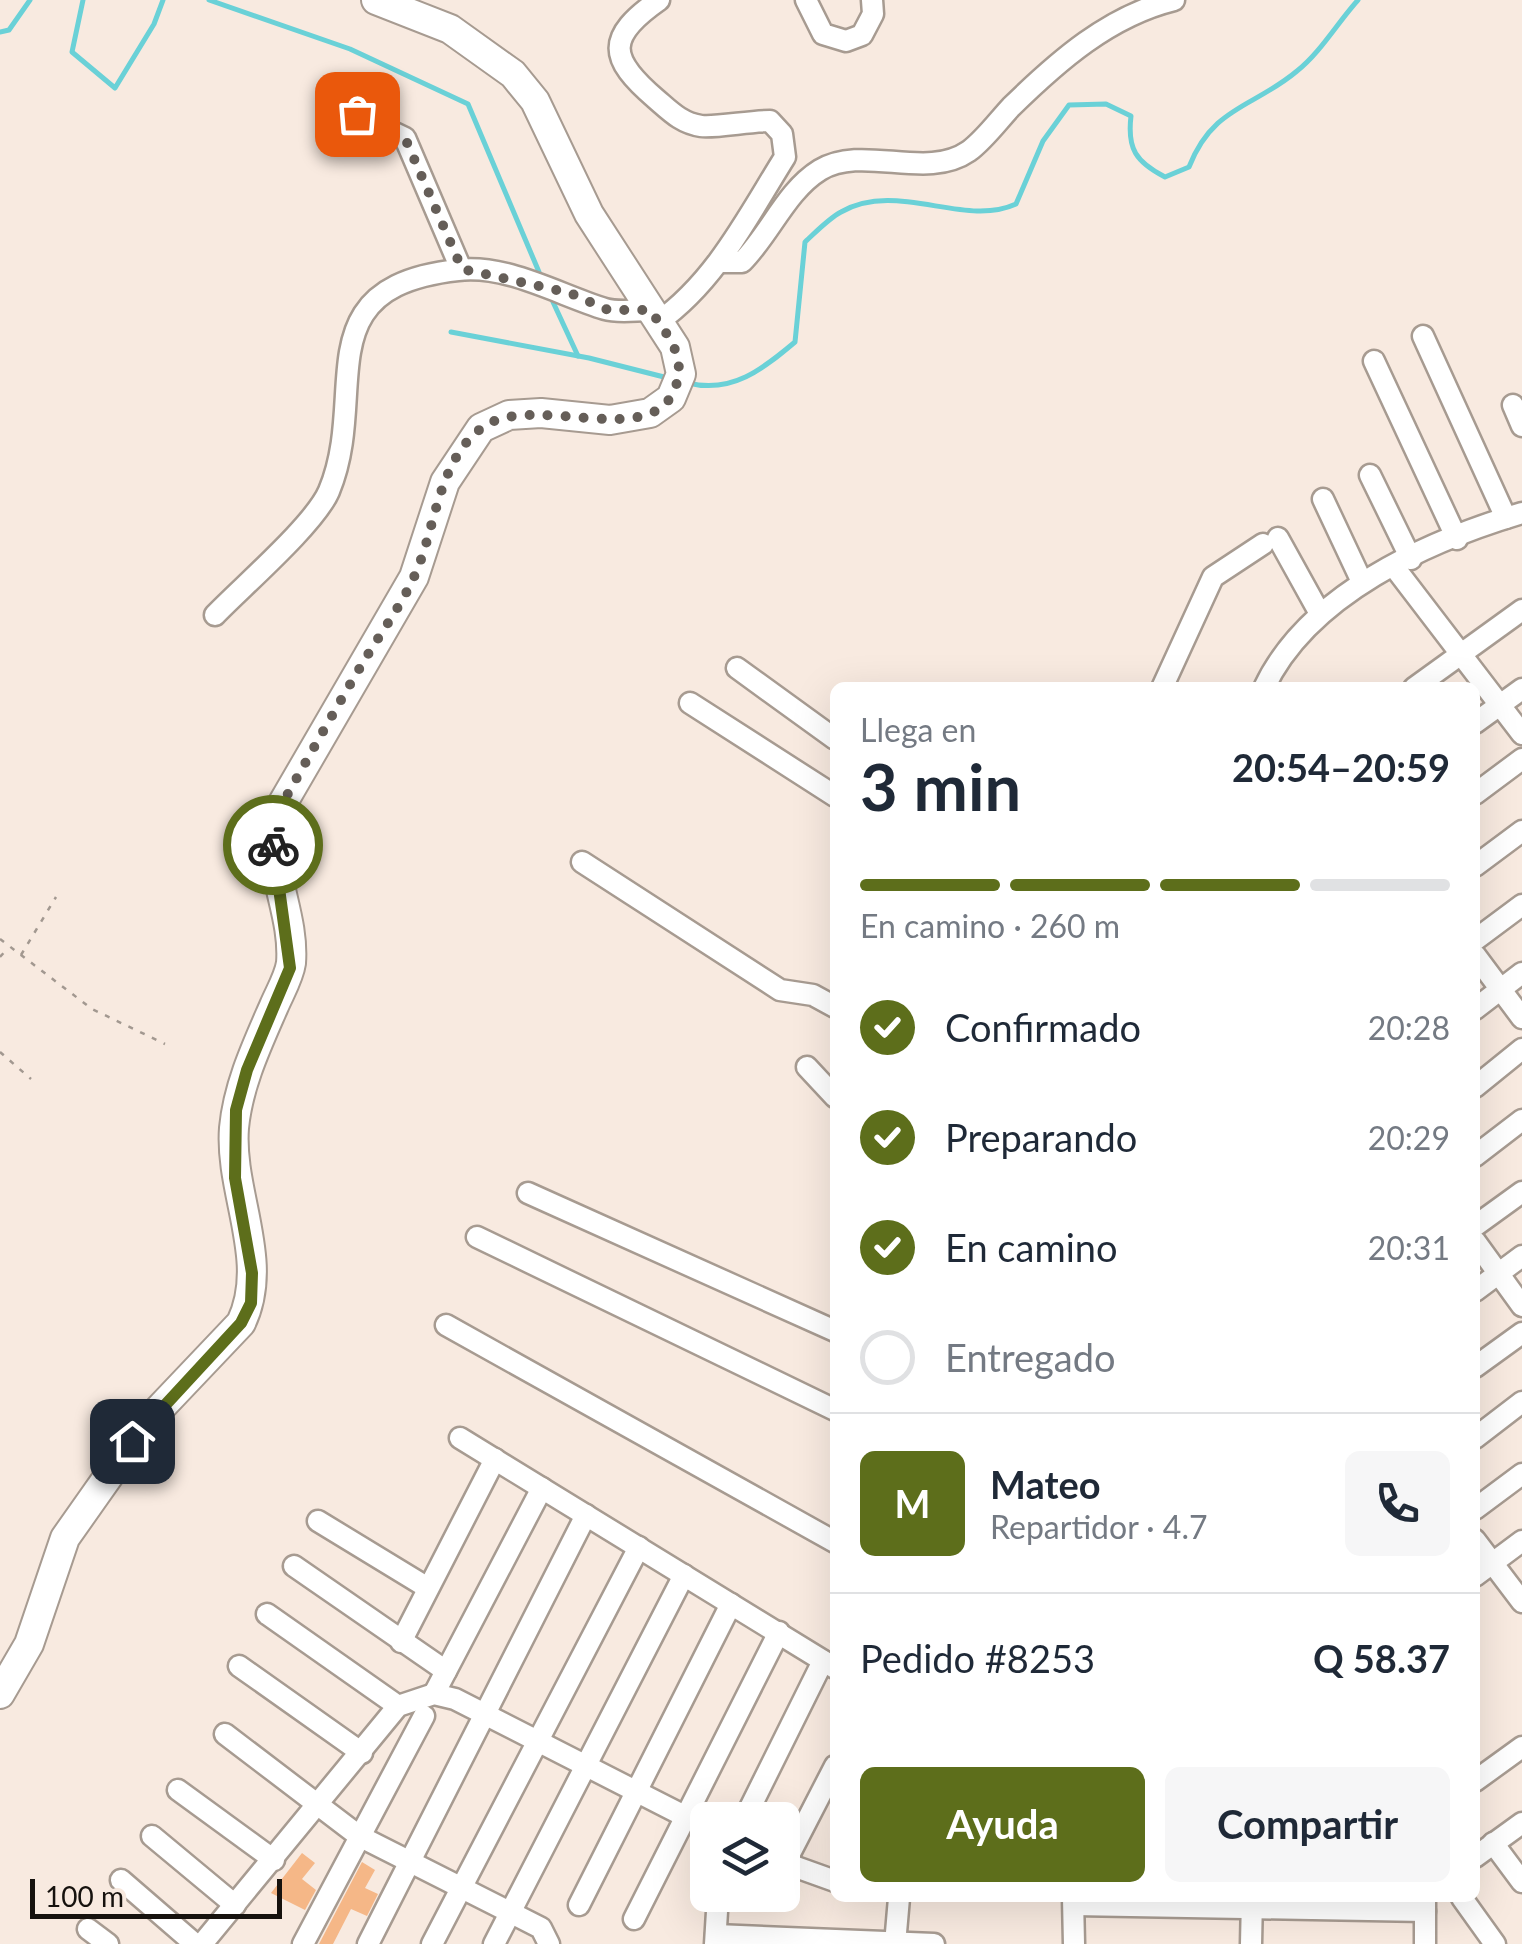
<!DOCTYPE html>
<html lang="es">
<meta charset="utf-8">
<style>
:root{--surface:#fff;--page:#f6f6f7;--text:#1f2937;--muted:#747a83;--line:#e0e1e3;--accent:#5d6e1b}
body{margin:0;font-family:Lato,sans-serif;background:var(--page);color:var(--text);height:100vh;display:flex;flex-direction:column;font-size:38px;white-space:nowrap}
*{box-sizing:border-box;margin:0}
p{font-size:32px;color:var(--muted)}
.icon{flex:none;width:55px;height:55px;fill:none;stroke:currentColor;stroke-width:2;stroke-linecap:round;stroke-linejoin:round}
.map{position:relative;flex:1;overflow:hidden}
.side{position:absolute;left:830px;top:682px;width:650px;height:1220px;display:flex;flex-direction:column;background:var(--surface);border-radius:15px;box-shadow:0 10px 40px #0002}
.side>*{flex:none}
.tools{position:absolute;left:690px;top:1802px;display:grid;gap:20px}
.tools a{display:grid;place-items:center;width:110px;height:110px;border-radius:15px;background:var(--surface);box-shadow:0 10px 40px #0002;font-size:50px}
.scale{position:absolute;left:30px;bottom:25px;width:252px;box-sizing:border-box;padding-left:10px;border:5px solid #16120e;border-top:0;font-size:28px;line-height:35px;white-space:nowrap;color:#16120e;-webkit-text-stroke:8px #f8eae0;paint-order:stroke}
.pin{position:absolute;display:grid;place-items:center;width:85px;height:85px;color:#fff;margin:-42px;border-radius:20px;box-shadow:0 5px 15px #0006}
.courier{position:absolute;display:grid;place-items:center;width:100px;height:100px;margin:-50px;border:8px solid #5d6e1b;border-radius:50%;background:#fff;color:#222;box-shadow:0 2px 12px #0007}
.summary em{font-style:normal;font-weight:700}
.summary div{display:flex;flex-direction:column-reverse}
.summary{display:flex;align-items:center;justify-content:space-between;height:170px;padding:0 30px}
h1{font-size:65px;font-weight:700;line-height:75px}
.bar{display:grid;grid-template-columns:repeat(4,1fr);gap:15px 10px;align-content:center;height:120px;padding:0 30px}
.bar i{height:12px;border-radius:8px;background:var(--line)}
.bar .selected{background:var(--accent)}
.bar p{grid-column:span 4}
.line{display:flex;align-items:center;gap:25px;padding:0 30px;border-top:2px solid var(--line)}
.line div{flex:1}
.round{display:grid;place-items:center;flex:none;width:105px;height:105px;border-radius:15px;background:var(--page)}
ol{padding:0 30px;list-style:none}
li{display:flex;align-items:center;gap:30px;height:110px}
li p{margin-inline-start:auto}
li .icon{padding:10px;border-radius:50%;background:var(--accent);color:#fff;stroke-width:4}
li:last-child{color:var(--muted)}
li i{width:55px;height:55px;border:5px solid var(--line);border-radius:50%}
.action{display:flex;gap:20px;margin-top:auto;padding:20px 30px}
.action a{flex:1;height:115px;border-radius:15px;background:var(--accent);color:#fff;font-size:40px;font-weight:700;line-height:115px;text-align:center}
.action a+a{background:var(--page);color:var(--text)}
.map>svg:first-child{display:block}
</style>
<div class="map">
<svg width="1522" height="1944" viewBox="0 0 1522 1944">
<rect width="100%" height="100%" fill="#f8eae0"/>
<g fill="none" stroke-linecap="round" stroke-linejoin="round">
<g stroke="#6ad1d7" stroke-width="5">
<path d="M83,0L72,52L115,88L154,24L163,0"/>
<path d="M209,0L350,49L468,104L539,272"/>
<path d="M0,32L9,30L30,0"/>
<path d="M553,302L578,356"/>
<path d="M451,332L589,358L668,378"/>
<path d="M688,383C732,394 763,369 795,342L805,242C816,232 828,219 841,212C897,180 964,228 1016,204L1043,141L1069,105L1106,104L1131,116C1127,149 1136,162 1165,177L1189,167C1213,106 1253,108 1297,71C1320,53 1338,22 1358,0"/>
</g>
</g>
<g fill="#f5b787">
<path d="M302,1853L315,1863L302,1879L316,1890L305,1910L271,1893Z"/>
<path d="M362,1862L375,1870L365,1888L378,1894L367,1916L351,1909L333,1944H319Z"/>
</g>
<g fill="none" stroke-linecap="round" stroke-linejoin="round">
<defs>
<g id="minor">
<path d="M806,0L823,34L846,41L862,35L873,14L872,0"/>
<path d="M357,115L405,138L461,269"/>
<path d="M720,262H742C770,234 786,191 820,170C864,144 926,181 969,151C984,140 998,121 1011,107C1058,61 1109,16 1174,0"/>
<path d="M658,322C716,281 748,216 785,157L782,134L770,121C750,121 714,128 701,126C681,123 670,111 656,99C608,58 606,37 659,0"/>
<path d="M1423,336L1506,518"/>
<path d="M1374,361L1457,539"/>
<path d="M1513,405L1522,426"/>
<path d="M1370,475L1411,559"/>
<path d="M1323,499L1362,582"/>
<path d="M1278,538L1319,612"/>
<path d="M1395,568L1522,734"/>
<path d="M215,615C243,586 315,524 329,491C370,393 302,287 458,270C507,264 559,295 605,309C618,313 636,310 650,310"/>
<path d="M737,668L835,739"/>
<path d="M1162,688L1213,577L1263,544"/>
<path d="M1264,688C1308,594 1428,541 1522,513"/>
<path d="M1414,688L1522,610"/>
<path d="M690,703L835,796"/>
<path d="M1475,723L1522,689"/>
<path d="M1475,794L1522,759"/>
<path d="M582,862L780,990L813,995L835,1007"/>
<path d="M1475,866L1522,831"/>
<path d="M1475,940L1522,905"/>
<path d="M1475,955L1522,1018"/>
<path d="M1475,1009L1522,973"/>
<path d="M807,1067L835,1097"/>
<path d="M1475,1087L1522,1049"/>
<path d="M1475,1156L1522,1120"/>
<path d="M528,1193L835,1331"/>
<path d="M1475,1226L1522,1192"/>
<path d="M477,1237L835,1410"/>
<path d="M1475,1241L1522,1306"/>
<path d="M1475,1291L1522,1256"/>
<path d="M446,1325L835,1542"/>
<path d="M1475,1367L1522,1333"/>
<path d="M460,1438L835,1668"/>
<path d="M1475,1438L1522,1402"/>
<path d="M1475,1509L1522,1474"/>
<path d="M318,1521L428,1588"/>
<path d="M1475,1540L1522,1602"/>
<path d="M294,1566L446,1671"/>
<path d="M1475,1576L1522,1541"/>
<path d="M267,1614L398,1706"/>
<path d="M401,1642L495,1459"/>
<path d="M239,1666L362,1753"/>
<path d="M434,1694L542,1488"/>
<path d="M225,1734L359,1836L541,1928L549,1944"/>
<path d="M1475,1781L1522,1747"/>
<path d="M178,1790L274,1860"/>
<path d="M744,1820L823,1661"/>
<path d="M152,1836L235,1905"/>
<path d="M1493,1843L1522,1882"/>
<path d="M1475,1857L1522,1823"/>
<path d="M782,1862L835,1881"/>
<path d="M785,1863L835,1766"/>
<path d="M121,1880L195,1944"/>
<path d="M1073,1898L1074,1944"/>
<path d="M1462,1898L1495,1944"/>
<path d="M579,1905L731,1604"/>
<path d="M1074,1905L1425,1911"/>
<path d="M634,1919L779,1632"/>
<path d="M88,1929L108,1944"/>
<path d="M716,1935L934,1944"/>
<path d="M202,1944L398,1706L434,1694L455,1699L708,1828"/>
<path d="M303,1944L424,1716"/>
<path d="M368,1944L586,1515"/>
<path d="M432,1944L639,1547"/>
<path d="M494,1944L684,1575"/>
<path d="M715,1944L718,1895"/>
<path d="M895,1944L899,1898"/>
<path d="M1251,1944L1252,1898"/>
<path d="M1425,1944V1899"/>
</g>
<path id="major" d="M0,1694L29,1644L65,1538L146,1423L241,1323C271,1261 229,1193 234,1128C238,1085 257,1045 274,1006C280,992 289,977 291,963C295,911 264,866 277,813L414,577L445,482L481,428L509,415L541,413L610,420L650,413L671,398L681,374L675,347L589,214L535,101L513,74L450,29L376,0"/>
</defs>
<use href="#minor" stroke="#a79b91" stroke-width="25"/>
<use href="#major" stroke="#a79b91" stroke-width="32"/>
<g stroke="#a29890" stroke-width="2.5" stroke-dasharray="5 8" stroke-linecap="butt">
<path d="M0,939L92,1009L165,1044"/>
<path d="M21,955L56,897"/>
<path d="M0,957L8,948"/>
<path d="M0,1052L31,1079"/>
</g>
<use href="#minor" stroke="#fff" stroke-width="20"/>
<use href="#major" stroke="#fff" stroke-width="28"/>
</g>
<g fill="none" stroke-linecap="round" stroke-linejoin="round">
<path stroke="#655e58" stroke-width="10" stroke-dasharray="0 18" d="M273,845L277,813C306,762 334,711 364,661C380,634 401,606 414,577C436,530 437,460 483,427C532,392 648,450 674,391C688,358 669,337 650,310H608L570,293L462,269L405,138L357,114"/>
<path stroke="#5d6e1b" stroke-width="12" d="M132,1441L241,1323L251,1303L252,1273L235,1178L236,1110L247,1070L290,968L273,845"/>
</g>
</svg>
<div class="tools">
<a><svg class="icon" aria-label="layers" viewBox="0 0 24 24"><path d="M12 4l9 5-9 5-9-5zM3 14l9 5 9-5"/></svg></a>
</div>
<div class="scale">100 m</div>
<div class="pin" style="left:357px;top:114px;background:#ea580c"><svg class="icon" aria-label="bag" viewBox="0 0 24 24"><path d="M5 8h14l-1 12H6zM9 8a3 3 0 0 1 6 0"/></svg></div>
<div class="pin" style="left:132px;top:1441px;background:#1f2937"><svg class="icon" aria-label="home" viewBox="0 0 24 24"><path d="M3 11l9-7 9 7M6 9v11h12V9"/></svg></div>
<div class="courier" style="left:273px;top:845px"><svg class="icon" aria-label="bike" viewBox="0 0 24 24"><circle cx="6" cy="16" r="4"/><circle cx="18" cy="16" r="4"/><path d="M6 16l4-8h5l3 8M10 8l3 8H6M13 5h3"/></svg></div>
<section class="side">
<div class="summary"><div><h1>3 min</h1><p>Llega en</p></div><em>20:54–20:59</em></div>
<div class="bar"><i class="selected"></i><i class="selected"></i><i class="selected"></i><i></i><p>En camino · 260 m</p></div>
<ol>
<li><svg class="icon" aria-label="check" viewBox="0 0 24 24"><path d="M5 12l5 5 9-10"/></svg>Confirmado<p>20:28</p></li>
<li><svg class="icon" aria-label="check" viewBox="0 0 24 24"><path d="M5 12l5 5 9-10"/></svg>Preparando<p>20:29</p></li>
<li><svg class="icon" aria-label="check" viewBox="0 0 24 24"><path d="M5 12l5 5 9-10"/></svg>En camino<p>20:31</p></li>
<li><i></i>Entregado</li>
</ol>
<div class="line" style="height:180px"><b class="round" style="background:var(--accent);color:#fff">M</b><div><b>Mateo</b><p>Repartidor · 4.7</p></div><a class="round"><svg class="icon" aria-label="phone" viewBox="0 0 24 24"><path d="M5 4h4l2 5-3 2q2 4 5 5l2-3 5 2v4C11 20 4 13 5 4z"/></svg></a></div>
<div class="line" style="height:130px"><div>Pedido #8253</div><b>Q 58.37</b></div>
<div class="action"><a>Ayuda</a><a>Compartir</a></div>
</section>
</div>
